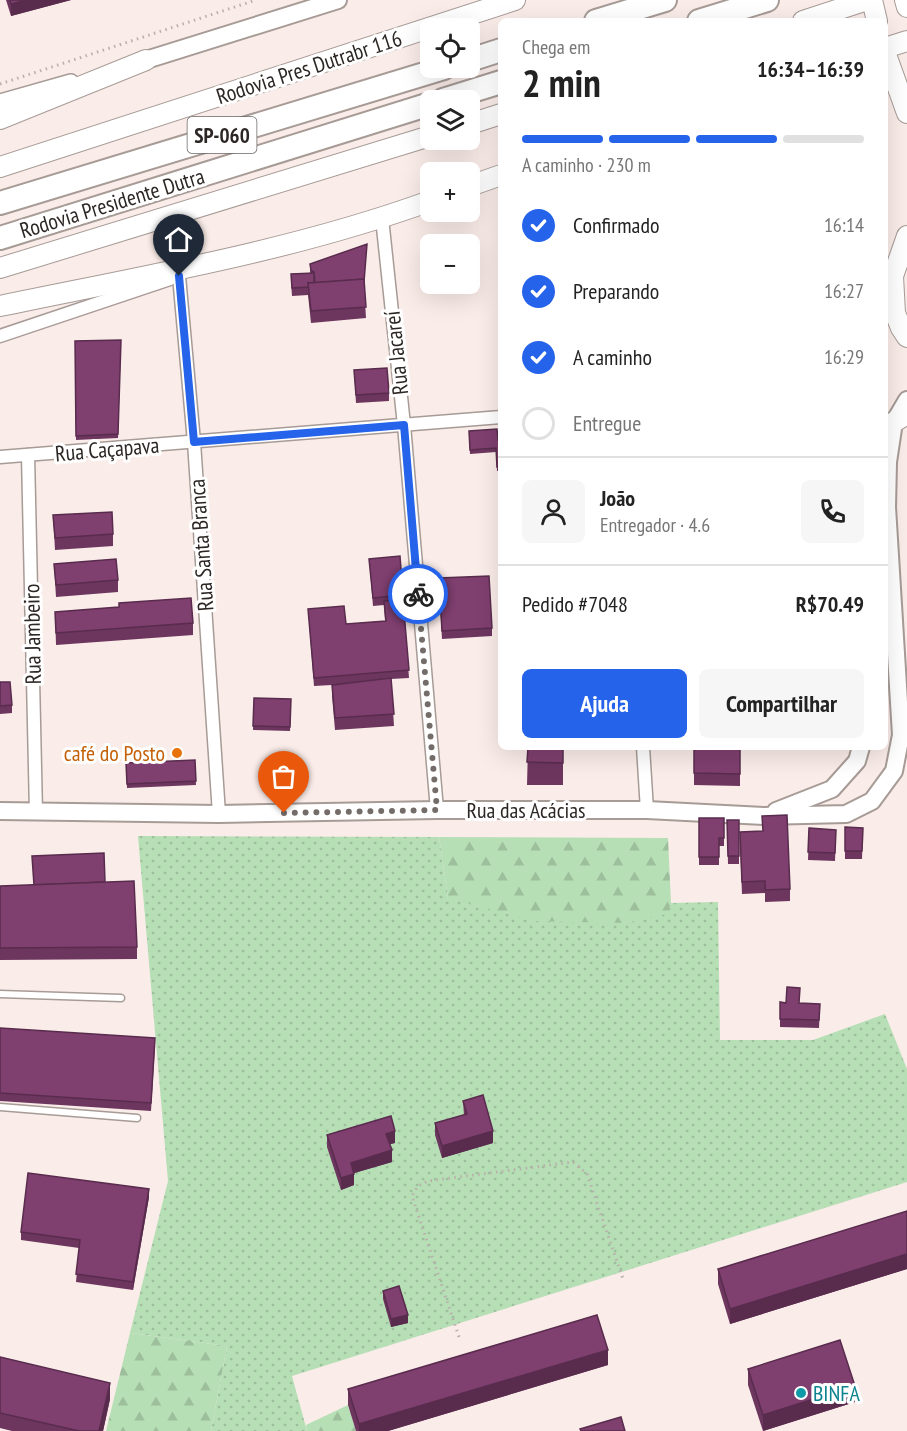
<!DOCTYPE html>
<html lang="pt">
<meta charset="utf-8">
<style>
:root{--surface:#fff;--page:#f6f6f6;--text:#222;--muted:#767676;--line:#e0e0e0;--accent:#2563eb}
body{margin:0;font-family:"PT Sans Narrow",sans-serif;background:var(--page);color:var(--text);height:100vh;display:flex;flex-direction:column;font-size:22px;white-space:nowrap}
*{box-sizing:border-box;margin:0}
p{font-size:20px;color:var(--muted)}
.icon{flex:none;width:33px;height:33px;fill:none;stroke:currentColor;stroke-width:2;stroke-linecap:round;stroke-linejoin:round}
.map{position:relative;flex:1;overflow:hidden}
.details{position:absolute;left:498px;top:18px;width:390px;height:732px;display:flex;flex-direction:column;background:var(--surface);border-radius:9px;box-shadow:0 6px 24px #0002}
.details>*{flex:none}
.fabs{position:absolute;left:420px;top:18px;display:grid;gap:12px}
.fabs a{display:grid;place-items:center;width:60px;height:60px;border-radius:9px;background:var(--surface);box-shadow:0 6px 24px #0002;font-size:30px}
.pin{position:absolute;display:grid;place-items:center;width:51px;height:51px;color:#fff;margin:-62px -26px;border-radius:50% 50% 50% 0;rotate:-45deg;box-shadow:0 0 6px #0007}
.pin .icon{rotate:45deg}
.courier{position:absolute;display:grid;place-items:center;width:60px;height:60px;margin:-30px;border:4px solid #2563eb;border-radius:50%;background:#fff;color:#222;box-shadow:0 2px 8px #0007}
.headline em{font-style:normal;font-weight:700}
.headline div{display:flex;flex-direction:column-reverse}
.headline{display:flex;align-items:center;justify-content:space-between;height:102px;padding:0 24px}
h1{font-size:39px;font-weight:700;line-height:45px}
.bar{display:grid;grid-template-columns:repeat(4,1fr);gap:9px 6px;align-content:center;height:72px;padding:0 24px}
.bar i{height:8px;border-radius:4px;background:var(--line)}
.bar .active{background:var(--accent)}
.bar p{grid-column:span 4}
.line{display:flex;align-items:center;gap:15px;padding:0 24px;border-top:2px solid var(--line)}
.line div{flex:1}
.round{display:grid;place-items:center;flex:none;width:63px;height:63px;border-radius:9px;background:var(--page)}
ol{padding:0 24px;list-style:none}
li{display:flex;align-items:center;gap:18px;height:66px}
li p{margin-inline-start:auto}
li .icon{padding:6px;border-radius:50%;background:var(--accent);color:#fff;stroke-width:4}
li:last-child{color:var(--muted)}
li i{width:33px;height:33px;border:3px solid var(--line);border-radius:50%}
.primary-button{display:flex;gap:12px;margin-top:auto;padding:12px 24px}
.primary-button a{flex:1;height:69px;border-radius:9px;background:var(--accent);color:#fff;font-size:24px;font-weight:700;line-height:69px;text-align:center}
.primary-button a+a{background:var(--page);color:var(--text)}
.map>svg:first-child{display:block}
</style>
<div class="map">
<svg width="907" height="1431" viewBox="0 0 907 1431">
<defs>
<pattern id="green-dots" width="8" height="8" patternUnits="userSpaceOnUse" patternTransform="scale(1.5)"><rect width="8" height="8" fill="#b6dfb6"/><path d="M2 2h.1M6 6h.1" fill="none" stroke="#9dbf9c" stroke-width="1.8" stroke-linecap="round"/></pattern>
<pattern id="forest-firs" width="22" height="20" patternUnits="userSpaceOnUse" patternTransform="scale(1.5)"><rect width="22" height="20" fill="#b6dfb6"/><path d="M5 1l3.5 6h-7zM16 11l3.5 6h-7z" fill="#9dbf9c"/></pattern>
</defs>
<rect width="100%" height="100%" fill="#faece8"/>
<path fill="url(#green-dots)" d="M138,836L439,837L448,898L666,914L671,903L718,902L720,1040H813L885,1014L907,1069V1182L292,1376L307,1431H211L227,1346L130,1333L168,1181Z"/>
<g fill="url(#forest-firs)">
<path d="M439,837L668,838L671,903L667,914L625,923L533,921L448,898Z"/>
<path d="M130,1333L227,1346L211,1431H106Z"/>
<path d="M348,1405L356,1431H307L306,1425Z"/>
</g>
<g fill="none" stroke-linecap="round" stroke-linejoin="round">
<defs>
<g id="service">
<path d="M0,994L121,998"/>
<path d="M0,1107L137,1118"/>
</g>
<g id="minor">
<path d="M382,218L404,425L437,810"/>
<path d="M179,276L194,442L219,814"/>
<path d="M0,336L170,279"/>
<path d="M28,455L36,813"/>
<path d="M0,457L501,417"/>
<path d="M643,747L647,810"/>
</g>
<path id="tertiary" d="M0,102L71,82"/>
<g id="secondary">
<path d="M146,60L338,0"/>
<path d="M0,811L219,814L437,810H647L764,816L846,814L872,801L894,771L901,735L887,507L888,462L894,422L907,400"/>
<path d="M776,811L832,789L857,761L861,747"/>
</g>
<g id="primary">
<path d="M872,0L877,21"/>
<path d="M905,0L907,7"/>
<path d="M803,21L867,0"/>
<path d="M885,48L907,41"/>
<path d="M885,52L907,113"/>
<path d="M0,119L146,60"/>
<path d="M470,124L501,114"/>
<path d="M0,167L515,0"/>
<path d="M470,186L501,175"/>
<path d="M907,236L893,276L895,313L901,328L907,337"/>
<path d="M0,268L430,136"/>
<path d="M0,306C144,276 292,251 430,201"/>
<path d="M894,422L907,414"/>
</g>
<g id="motorway">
<path d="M596,21L665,0"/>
<path d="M699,21L767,0"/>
<path d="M470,60L501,50"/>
<path d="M443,100L501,82"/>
<path d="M0,203L444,68"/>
<path d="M0,238L430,104"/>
</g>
</defs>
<use href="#service" stroke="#a79b96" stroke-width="9"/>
<use href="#minor" stroke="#a79b96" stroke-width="15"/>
<use href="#tertiary" stroke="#a79b96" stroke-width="18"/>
<use href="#secondary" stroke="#a79b96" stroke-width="20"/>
<use href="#primary" stroke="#a79b96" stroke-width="22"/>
<use href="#motorway" stroke="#a79b96" stroke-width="26"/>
<g stroke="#baafac" stroke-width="3" stroke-dasharray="1.5 4.5" stroke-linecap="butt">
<path d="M0,84L256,0"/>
<path d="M459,1337L412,1196L418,1186L428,1181L573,1162L587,1174L623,1279"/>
</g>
<use href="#service" stroke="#fff" stroke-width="6"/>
<use href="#minor" stroke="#fff" stroke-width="12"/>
<use href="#tertiary" stroke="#fff" stroke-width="15"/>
<use href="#secondary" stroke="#fff" stroke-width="16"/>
<use href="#primary" stroke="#fff" stroke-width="20"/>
<use href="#motorway" stroke="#fff" stroke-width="22"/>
</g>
<g fill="#6d365f">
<path d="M6,0H71L11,16Z"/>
<path d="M310,264L364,285L366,318L311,323L308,295L292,296L291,282V274L310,273Z"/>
<path d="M121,340L118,438L76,440L75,341Z"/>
<path d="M354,370L389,393V401L356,403Z"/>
<path d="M469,431L498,440L501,439V471H497L496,452L470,454Z"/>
<path d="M53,515L113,534V546L55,550Z"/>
<path d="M369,559L403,595L409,678L391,679L394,726L335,730L332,696V685L314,686L308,609L346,624L385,621L384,605L373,606Z"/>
<path d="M54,564L118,580V592L56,597Z"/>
<path d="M439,586L492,628V636L442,639Z"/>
<path d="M119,607L193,623V635L56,645L55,612Z"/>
<path d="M0,682L12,705V713L0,714Z"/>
<path d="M254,698L291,699L290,731L253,730Z"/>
<path d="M528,747H563V785H527Z"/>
<path d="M694,747H740V786L694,785Z"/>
<path d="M195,760L196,785L127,788L126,763Z"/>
<path d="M699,818H724V846H719V865H699Z"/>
<path d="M727,820H739V864H728Z"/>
<path d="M845,827L863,828L862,859H845Z"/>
<path d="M809,828L836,830L835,861L808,860Z"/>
<path d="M740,844L790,889V901L765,902V893L742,894Z"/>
<path d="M105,882L137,947V959L0,960V886Z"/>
<path d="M780,1002L820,1004L819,1028L780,1027Z"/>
<path d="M0,1028L155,1046L151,1111L0,1101Z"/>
<path d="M463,1101L493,1143L442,1158L435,1135V1123L464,1115Z"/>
<path d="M327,1135L395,1143L390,1144L392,1162L354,1173V1185L341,1190L327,1147Z"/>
<path d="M149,1197L133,1290L76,1282L79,1248L21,1240V1232Z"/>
<path d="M907,1211V1269L730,1324L718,1284V1269Z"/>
<path d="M383,1291L408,1323L391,1327L383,1299Z"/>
<path d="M0,1357L110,1399L103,1431H12L0,1428Z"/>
<path d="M608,1365L388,1431H356L348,1405V1389Z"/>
<path d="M748,1369L855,1402L763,1431L748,1385Z"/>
</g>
<g fill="#592c4e">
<path d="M27,0H71L11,16V4Z"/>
<path d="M395,1131V1143L386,1145V1134Z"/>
<path d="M493,1131V1143L442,1158V1146Z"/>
<path d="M392,1150V1162L351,1174V1163Z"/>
<path d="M354,1174V1185L341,1190V1178Z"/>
<path d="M149,1189V1197L133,1290V1282Z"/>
<path d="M907,1254V1269L730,1324V1309Z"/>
<path d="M408,1315V1323L391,1327V1319Z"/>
<path d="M608,1350V1365L388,1431H359V1424Z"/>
<path d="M110,1383V1399L103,1431H99Z"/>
<path d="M855,1386V1402L763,1431V1415Z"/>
</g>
<g fill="#7f3f6f" stroke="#592c4e" stroke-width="1.5">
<path d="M10,0H27L11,4Z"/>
<path d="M367,244L364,282V279L315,283L314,272L311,270L310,264Z"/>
<path d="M314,273V283H308L309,287L292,288L291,274Z"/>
<path d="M364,279L366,307L311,311L308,283Z"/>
<path d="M121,340L118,434L76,436L75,341Z"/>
<path d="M387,368L389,393L356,395L354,370Z"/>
<path d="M497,429L498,440L501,439V467H497L496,448L470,450L469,431Z"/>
<path d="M112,512L113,534L55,538L53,515Z"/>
<path d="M400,556L403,595L373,598L369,559Z"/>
<path d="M116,559L118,580L56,585L54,564Z"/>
<path d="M489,576L492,628L442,631L439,578Z"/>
<path d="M191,598L193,623L56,633L55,612L119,607V603Z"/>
<path d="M403,600L409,670L314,678L308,609L344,606L346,624L386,621L384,601Z"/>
<path d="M391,678L394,714L335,718L332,685Z"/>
<path d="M0,682H10L12,705L0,706Z"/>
<path d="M254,698L291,699L290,727L253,726Z"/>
<path d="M528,747H563V763L527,762Z"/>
<path d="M694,747H740V774L694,773Z"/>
<path d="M195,760L196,781L127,784L126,763Z"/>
<path d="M787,815L790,889L765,890V881L742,882L740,832L763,831L762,816Z"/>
<path d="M699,818H724V838H719V857H699Z"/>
<path d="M727,820H739V856H728Z"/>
<path d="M845,827L863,828L862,851H845Z"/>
<path d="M809,828L836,830L835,853L808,852Z"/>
<path d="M104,853L105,882L34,885L32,856Z"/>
<path d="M134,881L137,947L0,948V886Z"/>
<path d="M787,987L800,988L799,1003L820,1004L819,1020L780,1019V1002L786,1003Z"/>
<path d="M0,1028L155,1038L151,1103L0,1093Z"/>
<path d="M483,1095L493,1131L442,1146L435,1123L467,1114L463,1101Z"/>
<path d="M391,1116L395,1131L386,1134L392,1150L351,1163L354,1174L341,1178L327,1135Z"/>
<path d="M28,1173L149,1189L133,1282L76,1274L80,1240L21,1232Z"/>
<path d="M907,1211V1254L730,1309L718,1269Z"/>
<path d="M399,1286L408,1315L391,1319L383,1291Z"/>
<path d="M597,1315L608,1350L359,1424L348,1389Z"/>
<path d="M840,1340L855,1386L763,1415L748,1369Z"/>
<path d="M0,1357L110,1383L99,1431H79L0,1413Z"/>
<path d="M621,1417L625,1431H581L580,1429Z"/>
</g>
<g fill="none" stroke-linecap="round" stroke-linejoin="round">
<path stroke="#746c69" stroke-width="6" stroke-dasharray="0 10.8" d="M284,813L437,810L418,594"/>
<path stroke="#2563eb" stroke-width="8" d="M179,276L194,442L404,425L418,594"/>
</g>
<circle fill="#e8710a" stroke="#fff" stroke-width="2" cx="177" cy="753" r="6"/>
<circle fill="#0f9aa8" stroke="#fff" stroke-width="2" cx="801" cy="1393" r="6"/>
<g text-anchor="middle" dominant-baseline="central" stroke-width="6" stroke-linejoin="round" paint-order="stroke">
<rect fill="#fff" stroke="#6b6866" stroke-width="1.5" x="187.5" y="117" width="69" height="36" rx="4.5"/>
<g font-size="21" font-weight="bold" fill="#2c2725">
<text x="222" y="135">SP-060</text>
</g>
<g font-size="22" fill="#2c2725" stroke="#fff">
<text transform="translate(309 67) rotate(-18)">Rodovia Pres Dutrabr 116</text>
<text transform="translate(112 203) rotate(-17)">Rodovia Presidente Dutra</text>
<text transform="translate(396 353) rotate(-96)">Rua Jacareí</text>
<text transform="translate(107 449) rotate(-5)">Rua Caçapava</text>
<text transform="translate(201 545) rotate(-94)">Rua Santa Branca</text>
<text transform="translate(32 634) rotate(-91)">Rua Jambeiro</text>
<text x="526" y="810">Rua das Acácias</text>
</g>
<g font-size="22" fill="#c56008" stroke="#fff" text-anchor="end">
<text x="165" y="753">café do Posto</text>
</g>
<g font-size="22" fill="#0d838f" stroke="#fff" text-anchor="start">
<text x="813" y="1393">BINFA</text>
</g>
</g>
</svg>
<div class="fabs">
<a><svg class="icon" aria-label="locate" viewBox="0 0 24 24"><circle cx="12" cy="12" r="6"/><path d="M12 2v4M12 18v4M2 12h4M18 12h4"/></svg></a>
<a><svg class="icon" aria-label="layers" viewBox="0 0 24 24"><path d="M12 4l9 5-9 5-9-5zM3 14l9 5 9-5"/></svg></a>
<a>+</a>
<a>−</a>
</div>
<div class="pin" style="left:284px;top:813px;background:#ea580c"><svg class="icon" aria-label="bag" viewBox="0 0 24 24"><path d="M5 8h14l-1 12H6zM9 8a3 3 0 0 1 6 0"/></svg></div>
<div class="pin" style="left:179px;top:276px;background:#1f2937"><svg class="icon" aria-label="home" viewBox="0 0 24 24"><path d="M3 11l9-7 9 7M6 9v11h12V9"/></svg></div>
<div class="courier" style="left:418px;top:594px"><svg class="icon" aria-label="bike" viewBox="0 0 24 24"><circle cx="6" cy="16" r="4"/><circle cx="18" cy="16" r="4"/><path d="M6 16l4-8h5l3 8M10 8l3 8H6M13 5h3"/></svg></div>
<section class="details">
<div class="headline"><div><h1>2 min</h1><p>Chega em</p></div><em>16:34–16:39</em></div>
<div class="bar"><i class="active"></i><i class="active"></i><i class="active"></i><i></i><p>A caminho · 230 m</p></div>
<ol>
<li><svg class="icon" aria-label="check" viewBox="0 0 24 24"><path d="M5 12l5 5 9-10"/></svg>Confirmado<p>16:14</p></li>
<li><svg class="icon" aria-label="check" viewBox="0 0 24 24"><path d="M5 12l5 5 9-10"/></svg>Preparando<p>16:27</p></li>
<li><svg class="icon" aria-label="check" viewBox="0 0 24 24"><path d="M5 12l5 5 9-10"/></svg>A caminho<p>16:29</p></li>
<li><i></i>Entregue</li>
</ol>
<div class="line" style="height:108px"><a class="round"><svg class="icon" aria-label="person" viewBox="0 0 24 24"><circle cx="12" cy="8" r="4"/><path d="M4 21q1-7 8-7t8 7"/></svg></a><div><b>João</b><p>Entregador · 4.6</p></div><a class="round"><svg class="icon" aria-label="phone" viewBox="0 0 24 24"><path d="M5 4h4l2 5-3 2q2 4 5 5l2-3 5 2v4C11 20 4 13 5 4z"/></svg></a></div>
<div class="line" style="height:78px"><div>Pedido #7048</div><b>R$70.49</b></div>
<div class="primary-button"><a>Ajuda</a><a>Compartilhar</a></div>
</section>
</div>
